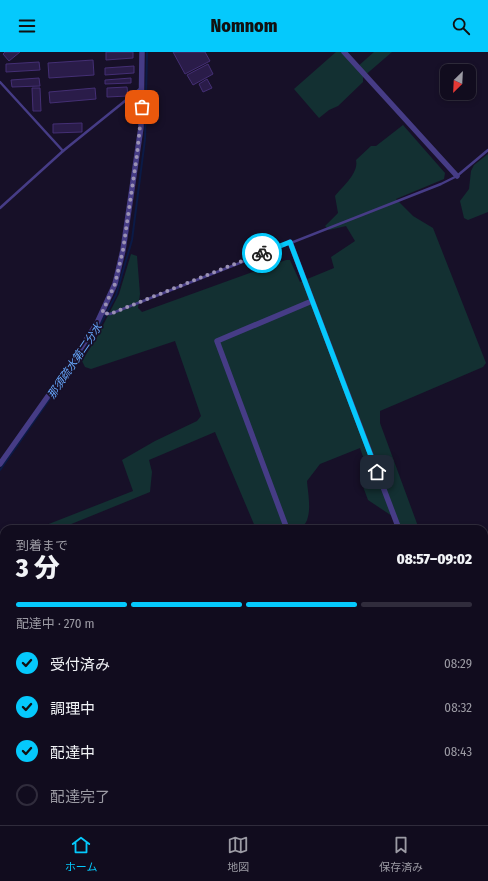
<!DOCTYPE html>
<html lang="ja">
<meta charset="utf-8">
<style>
:root{--surface:#110c1e;--page:#1e1a2b;--text:#f1f3f6;--muted:#9c9ba4;--line:#302c3c;--accent:#05c9fc}
body{margin:0;font-family:"Fira Sans Condensed","Noto Sans JP",sans-serif;background:var(--page);color:var(--text);height:100vh;display:flex;flex-direction:column;font-size:15px;white-space:nowrap}
*{box-sizing:border-box;margin:0}
p{font-size:13px;color:var(--muted)}
.icon{flex:none;width:22px;height:22px;fill:none;stroke:currentColor;stroke-width:2;stroke-linecap:round;stroke-linejoin:round}
.map{position:relative;flex:1;overflow:hidden}
.panel{position:absolute;left:0px;top:473px;width:488px;height:300px;display:flex;flex-direction:column;background:var(--surface);border-radius:12px 12px 0 0;box-shadow:0 2px 6px #0003,0 0 0 1px var(--line)}
.panel>*{flex:none}
.needle{width:26px;rotate:204deg}
.tools{position:absolute;left:440px;top:12px;display:grid;gap:8px}
.tools a{display:grid;place-items:center;width:36px;height:36px;border-radius:8px;background:var(--surface);box-shadow:0 2px 6px #0003,0 0 0 1px var(--line);font-size:20px}
.pin{position:absolute;display:grid;place-items:center;width:34px;height:34px;color:#fff;margin:-17px;border-radius:8px;box-shadow:0 2px 6px #0006}
.courier{position:absolute;display:grid;place-items:center;width:40px;height:40px;margin:-20px;border:3px solid #05c9fc;border-radius:50%;background:#fff;color:#222;box-shadow:0 1px 5px #0007}
.overview em{font-style:normal;font-weight:800}
.overview div{display:flex;flex-direction:column-reverse}
.overview{display:flex;align-items:center;justify-content:space-between;height:68px;padding:0 16px}
h1{font-size:26px;font-weight:800;line-height:30px}
.bar{display:grid;grid-template-columns:repeat(4,1fr);gap:6px 4px;align-content:center;height:48px;padding:0 16px}
.bar i{height:5px;border-radius:3px;background:var(--line)}
.bar .active{background:var(--accent)}
.bar p{grid-column:span 4}
ol{padding:0 16px;list-style:none}
li{display:flex;align-items:center;gap:12px;height:44px}
li p{margin-inline-start:auto}
li .icon{padding:4px;border-radius:50%;background:var(--accent);color:#111;stroke-width:4}
li:last-child{color:var(--muted)}
li i{width:22px;height:22px;border:2px solid var(--line);border-radius:50%}
header{display:flex;justify-content:space-between;align-items:center;height:52px;padding:0 16px;background:var(--accent);color:#111;font-size:18px;font-weight:800}
.tabs{display:flex;justify-content:space-around;align-items:center;height:56px;border-top:1px solid var(--line);background:var(--surface);font-size:11px;color:var(--muted)}
.tabs a{display:grid;justify-items:center;gap:2px}
.tabs .active{color:var(--accent)}
.map>svg:first-child{display:block}
</style>
<header><svg class="icon" aria-label="menu" viewBox="0 0 24 24"><path d="M4 6h16M4 12h16M4 18h16"/></svg>Nomnom<svg class="icon" aria-label="search" viewBox="0 0 24 24"><circle cx="10" cy="10" r="6"/><path d="M15 15l6 6"/></svg></header>
<div class="map">
<svg width="488" height="773" viewBox="0 0 488 773">
<rect width="100%" height="100%" fill="#171028"/>
<g fill="#133032">
<path d="M336,0H341L356,16L374,0H392L363,25V30L338,54L329,58L319,66L294,37Z"/>
<path d="M403,73L445,121L444,127L396,147L413,164L433,176L486,311L483,315L380,359V371L419,477H402L392,464L368,448L361,429L368,419L360,396L320,412L307,429C308,443 314,468 300,477H256L215,380L149,408L152,420L150,440L59,477H36L133,439L122,408L155,389L197,369L201,364L175,289L91,317L85,315L82,309L97,285L119,242L131,202L137,204L140,242L138,256L142,260L286,208H290L300,230L334,216L331,205L355,189L346,174L329,178L325,174L338,161L335,144C343,134 359,121 356,108L371,94H376Z"/>
<path d="M488,102V160L468,168L464,166L460,149L469,137L471,119L474,113Z"/>
<path d="M202,769H220L221,773H203Z"/>
<path d="M250,769H365L367,773H243Z"/>
</g>
<g fill="none" stroke-linecap="round" stroke-linejoin="round">
<path stroke="#0b1a46" stroke-width="2" d="M0,418L95,282L116,243L132,188L145,87L147,0"/>
</g>
<g fill="#2a1c49" stroke="#442f74">
<path d="M5,0H20L9,9L3,2Z"/>
<path d="M106,0H133V6L106,8Z"/>
<path d="M173,0H205L210,9L185,22Z"/>
<path d="M93,8L94,23L49,26L48,11Z"/>
<path d="M39,10L40,18L6,20V12Z"/>
<path d="M208,12L213,22L193,33L187,23Z"/>
<path d="M134,14V21L105,23V16Z"/>
<path d="M39,26L40,34L12,35L11,28Z"/>
<path d="M131,26V31L105,32V28Z"/>
<path d="M207,27L212,36L203,40L199,32Z"/>
<path d="M127,35L128,44L107,45V36Z"/>
<path d="M32,36H40L41,59H33Z"/>
<path d="M95,36L96,47L50,51L49,40Z"/>
<path d="M82,71V80L53,81V72Z"/>
<path d="M102,769H140L142,773H104Z"/>
<path d="M150,769H187L190,773H153Z"/>
</g>
<g fill="none" stroke-linecap="round" stroke-linejoin="round">
<g stroke="#463c86" stroke-width="2.5">
<path d="M0,30L63,99"/>
<path d="M0,156L63,99L141,36"/>
<path d="M102,261L110,262L441,132L457,124L488,98"/>
</g>
<g stroke="#463c86" stroke-width="5.5">
<path d="M344,0L457,124"/>
<path d="M290,190L399,477"/>
<path d="M0,412L70,313L97,271L115,232L123,198L141,75L142,0"/>
<path d="M287,477L217,289L312,249"/>
<path d="M484,522L488,521"/>
<path d="M0,712L4,710"/>
</g>
</g>
<g fill="none" stroke-linecap="round" stroke-linejoin="round">
<path stroke="#9a91b4" stroke-width="4" stroke-dasharray="0 7.2" d="M142,55L137,103L123,198L115,232L102,261L110,262L262,201"/>
<path stroke="#05c9fc" stroke-width="5" d="M262,201L290,190L377,420"/>
</g>
<g text-anchor="middle" dominant-baseline="central" stroke-width="3.5" stroke-linejoin="round" paint-order="stroke">
<g font-size="11" font-style="italic" fill="#66a7fd" stroke="#171028">
<text transform="translate(75 309) rotate(-56)">那須疏水第二分水</text>
</g>
</g>
</svg>
<div class="tools">
<a><svg class="needle" viewBox="-14 -14 28 28"><path d="M0-13l5 13h-10z" fill="#e53935"/><path d="M0 13l5-13h-10z" fill="#9c9ba4"/></svg></a>
</div>
<div class="pin" style="left:142px;top:55px;background:#ea580c"><svg class="icon" aria-label="bag" viewBox="0 0 24 24"><path d="M5 8h14l-1 12H6zM9 8a3 3 0 0 1 6 0"/></svg></div>
<div class="pin" style="left:377px;top:420px;background:#1f2937"><svg class="icon" aria-label="home" viewBox="0 0 24 24"><path d="M3 11l9-7 9 7M6 9v11h12V9"/></svg></div>
<div class="courier" style="left:262px;top:201px"><svg class="icon" aria-label="bike" viewBox="0 0 24 24"><circle cx="6" cy="16" r="4"/><circle cx="18" cy="16" r="4"/><path d="M6 16l4-8h5l3 8M10 8l3 8H6M13 5h3"/></svg></div>
<section class="panel">
<div class="overview"><div><h1>3 分</h1><p>到着まで</p></div><em>08:57–09:02</em></div>
<div class="bar"><i class="active"></i><i class="active"></i><i class="active"></i><i></i><p>配達中 · 270 m</p></div>
<ol>
<li><svg class="icon" aria-label="check" viewBox="0 0 24 24"><path d="M5 12l5 5 9-10"/></svg>受付済み<p>08:29</p></li>
<li><svg class="icon" aria-label="check" viewBox="0 0 24 24"><path d="M5 12l5 5 9-10"/></svg>調理中<p>08:32</p></li>
<li><svg class="icon" aria-label="check" viewBox="0 0 24 24"><path d="M5 12l5 5 9-10"/></svg>配達中<p>08:43</p></li>
<li><i></i>配達完了</li>
</ol>
</section>
</div>
<nav class="tabs">
<a class="active"><svg class="icon" aria-label="home" viewBox="0 0 24 24"><path d="M3 11l9-7 9 7M6 9v11h12V9"/></svg>ホーム</a>
<a><svg class="icon" aria-label="map" viewBox="0 0 24 24"><path d="M3 6l6-2 6 2 6-2v14l-6 2-6-2-6 2zM9 4v14M15 6v14"/></svg>地図</a>
<a><svg class="icon" aria-label="saved" viewBox="0 0 24 24"><path d="M7 4h10v16l-5-4-5 4z"/></svg>保存済み</a>
</nav>
